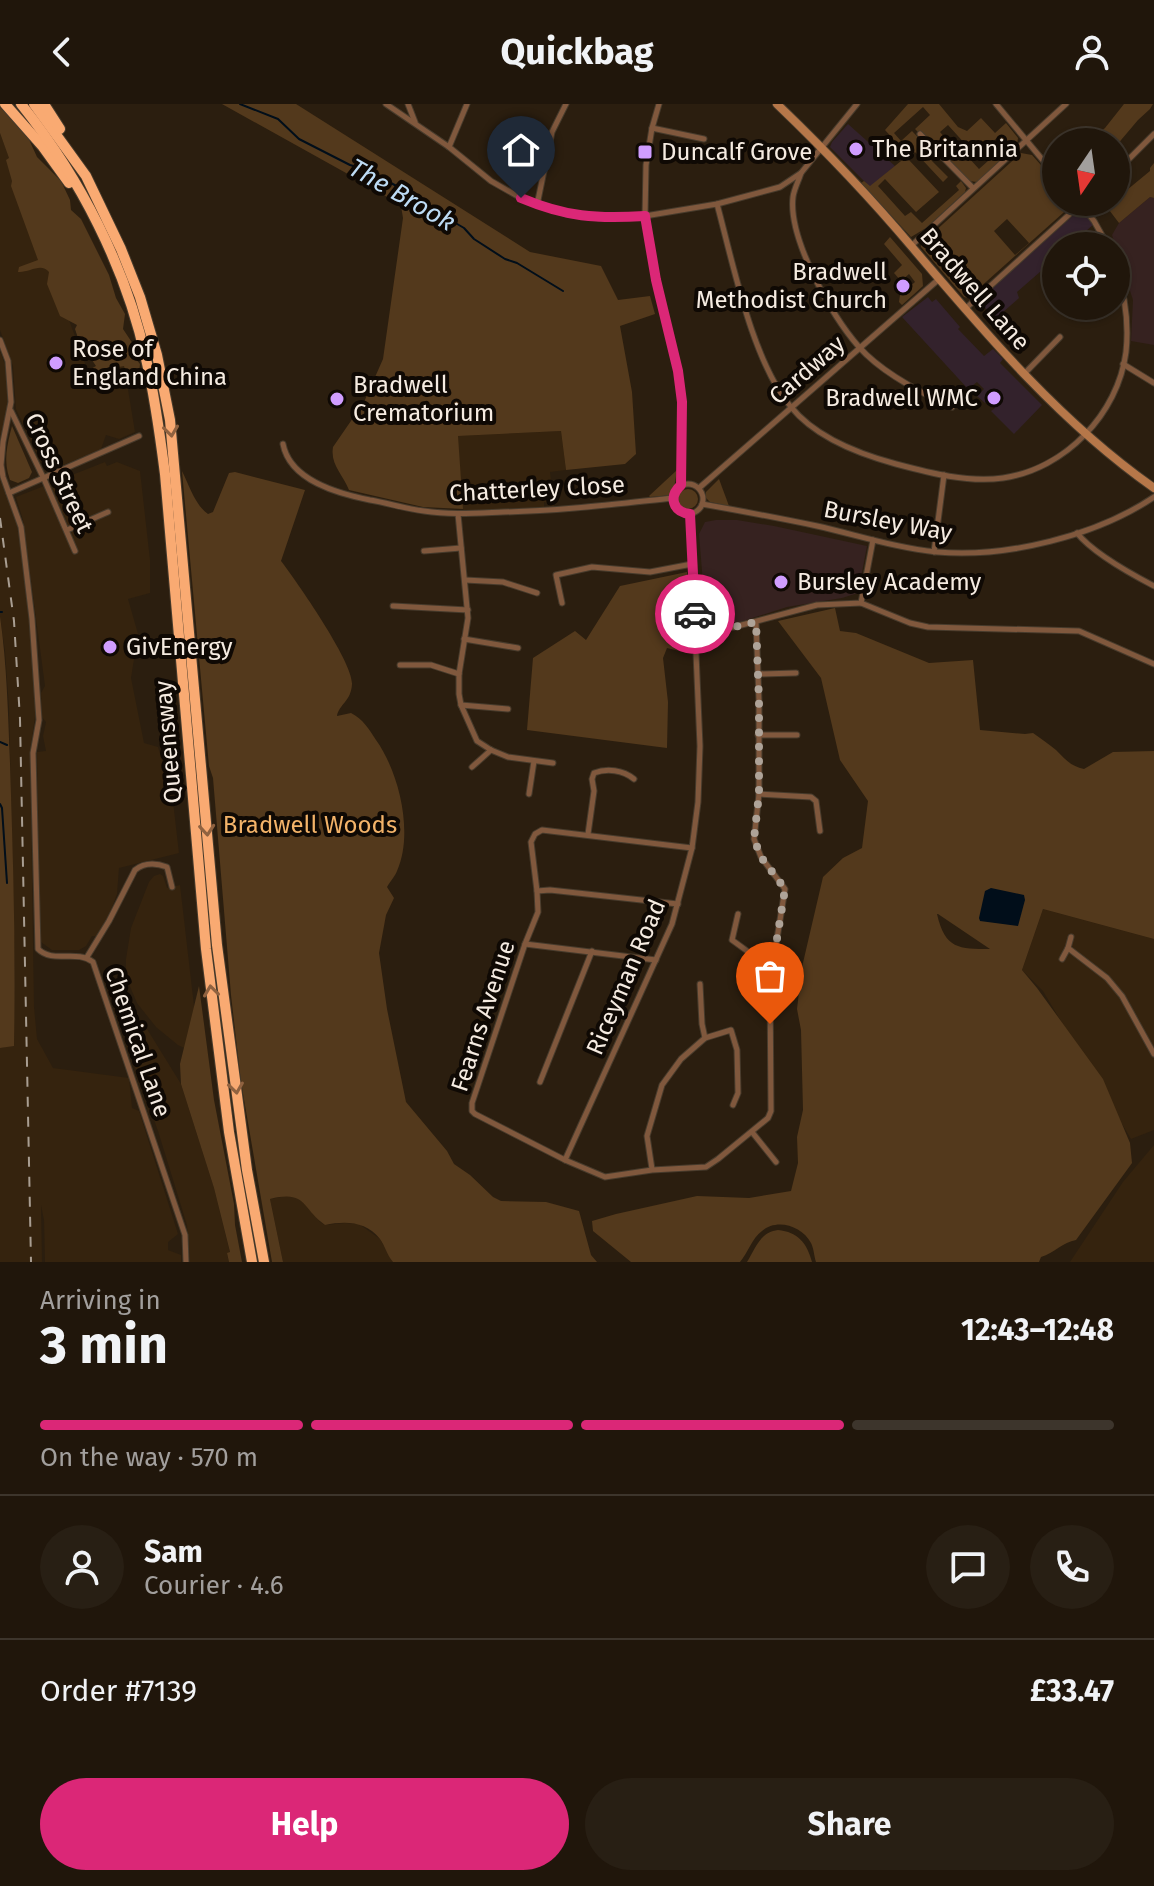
<!DOCTYPE html>
<meta charset="utf-8">
<style>
:root{--surface:#20160b;--page:#281f14;--text:#f1f3f6;--muted:#a29f9d;--line:#3d352c;--accent:#db2777}
body{margin:0;font-family:"Fira Sans",sans-serif;background:var(--page);color:var(--text);height:100vh;display:flex;flex-direction:column;font-size:30px;white-space:nowrap}
*{box-sizing:border-box;margin:0}
p{font-size:26px;color:var(--muted)}
.icon{flex:none;width:44px;height:44px;fill:none;stroke:currentColor;stroke-width:2;stroke-linecap:round;stroke-linejoin:round}
.map{position:relative;height:1158px;overflow:hidden}
.details{display:flex;flex-direction:column;background:var(--surface);flex:1}
.details>*{flex:none}
.needle{width:52px;rotate:193deg}
.buttons{position:absolute;left:1042px;top:24px;display:grid;gap:16px}
.buttons a{display:grid;place-items:center;width:88px;height:88px;border-radius:50%;background:var(--surface);box-shadow:0 2px 6px #0004,0 0 0 2px var(--line);font-size:40px}
.pin{position:absolute;display:grid;place-items:center;width:68px;height:68px;color:#fff;margin:-82px -34px;border-radius:50% 50% 50% 0;rotate:-45deg;box-shadow:0 0 8px #0007}
.pin .icon{rotate:45deg}
.courier{position:absolute;display:grid;place-items:center;width:80px;height:80px;margin:-40px;border:6px solid #db2777;border-radius:50%;background:#fff;color:#222;box-shadow:0 2px 10px #0007}
.overview em{font-style:normal;font-weight:700}
.overview div{display:flex;flex-direction:column-reverse}
.overview{display:flex;align-items:center;justify-content:space-between;height:136px;padding:0 40px}
h1{font-size:52px;font-weight:700;line-height:60px}
.bar{display:grid;grid-template-columns:repeat(4,1fr);gap:12px 8px;align-content:center;height:96px;padding:0 40px}
.bar i{height:10px;border-radius:6px;background:var(--line)}
.bar .on{background:var(--accent)}
.bar p{grid-column:span 4}
.line{display:flex;align-items:center;gap:20px;padding:0 40px;border-top:2px solid var(--line)}
.line div{flex:1}
.round{display:grid;place-items:center;flex:none;width:84px;height:84px;border-radius:42px;background:var(--page)}
.primary-button{display:flex;gap:16px;margin-top:auto;padding:16px 40px}
.primary-button a{flex:1;height:92px;border-radius:48px;background:var(--accent);color:#fff;font-size:32px;font-weight:700;line-height:92px;text-align:center}
.primary-button a+a{background:var(--page);color:var(--text)}
header{display:flex;justify-content:space-between;align-items:center;height:104px;padding:0 40px;background:var(--surface);font-size:36px;font-weight:700}
.map>svg:first-child{display:block}
</style>
<header><svg class="icon" aria-label="back" viewBox="0 0 24 24"><path d="M15 5l-7 7 7 7"/></svg>Quickbag<svg class="icon" aria-label="person" viewBox="0 0 24 24"><circle cx="12" cy="8" r="4"/><path d="M4 21q1-7 8-7t8 7"/></svg></header>
<div class="map">
<svg width="1154" height="1158" viewBox="0 0 1154 1158">
<rect width="100%" height="100%" fill="#2b1e0f"/>
<g fill="#33222c">
<path d="M848,20L895,62L870,83L830,43L832,38Z"/>
<path d="M1076,109L1087,112L1094,120L1069,142H1056V154L1017,188L1019,194L995,215L978,196Z"/>
<path d="M928,193L932,198L936,195L960,223L958,225L984,252L993,245L1003,255L1000,259L1042,301L1014,330L991,307L995,304L989,297L985,299L977,292L984,285L977,278L968,285L902,213Z"/>
</g>
<g fill="#35230e">
<path d="M0,29L90,273L108,265L124,261L135,328L119,335L106,331L101,345L66,360L46,365L42,360L16,305L13,262L0,226Z"/>
<path d="M0,247L5,261L8,302L0,338Z"/>
<path d="M561,327L566,366L550,368L554,403H549L548,399L544,398V403L464,407L463,405L457,332Z"/>
<path d="M105,358L107,362L117,358L140,367L150,456V489L128,495L138,530L131,574L144,639L158,643L172,689L179,749L119,764L117,790L110,809L96,832H92L86,842L79,846H52L41,838L40,802L37,648L46,647L43,632L46,618L42,613L41,589L45,582L23,416L16,393Z"/>
<path d="M0,372L17,421L20,442L29,517L36,606L30,647L34,903L37,935L53,964L129,974L132,1004L139,1007L178,1130L168,1138V1146L181,1151V1158H45L44,1116L41,1101L42,1158H0V944L14,941L15,875L9,604L5,547L0,512Z"/>
<path d="M160,770L163,772L167,784L180,781L199,945L188,946L178,941L156,923L137,899L126,873V855L131,824L149,778L154,772Z"/>
<path d="M1043,805L1154,835V1026L1131,1035L1043,887L1022,866Z"/>
<path d="M147,925L181,980L214,1084L230,1149L227,1150L229,1158H190L187,1121L158,1027L127,941Z"/>
<path d="M1154,1041V1158H1070L1123,1078Z"/>
<path d="M286,1092L295,1093L305,1099L320,1118L325,1121L345,1119L359,1120L380,1135L393,1158H283L270,1095Z"/>
</g>
<g fill="#362220">
<path d="M1150,93L1154,94V241L1131,237L1133,196L1112,131L1119,119Z"/>
<path d="M716,416H737L774,422L867,442L858,489L842,494L787,503L740,518H712L706,516L699,430L705,418Z"/>
</g>
<g fill="#53391c" fill-rule="evenodd">
<path d="M222,0H296L530,148L601,162L618,196L650,192L655,210L620,222L632,288L636,350L625,360L566,366L561,327L458,332L463,405L423,403L349,386C343,370 330,361 333,343L364,298L383,255L403,114L401,102L373,84Z"/>
<path d="M908,0H939L958,23L967,27L981,14L995,29L1006,19L1018,34L1017,41L977,78L969,77L929,36L927,37L915,25L930,11L923,3L894,29L901,37L912,27L930,46L925,50L948,73L943,78L915,48L909,53L908,55L939,88L916,108L885,75L878,82L905,112L911,108L922,119L959,86L956,82L961,77L966,84L965,88L926,124L911,133L861,79L864,77L870,82L906,53L907,50L885,26ZM948,21L976,52L998,33L1002,34L1007,40L979,65L968,53L964,56L940,28Z"/>
<path d="M1124,0H1153L1150,5L1138,16L1116,42V38H1089L1105,24Z"/>
<path d="M0,3L27,31L37,53L61,77L70,96L71,106L81,115L109,171L116,194L125,210L123,225L133,240L130,248L140,260L139,269L126,271L124,262L108,265L90,274L87,267L96,262L84,244V238L79,237L75,225L77,221L60,212L47,180L49,168C41,158 29,169 18,168L19,163L38,156L11,82L12,77L6,56L9,54L0,29Z"/>
<path d="M1021,49L1032,51L1056,78V98H1072V101L968,194L964,193L921,143V140ZM1007,115L1029,139L1015,151L994,127Z"/>
<path d="M1154,59V94L1150,93L1119,119L1103,98H1116V95L1150,67V64Z"/>
<path d="M890,133L922,170L923,182L902,201L899,198L900,191L915,178L909,170L901,177L894,169L902,161L884,140Z"/>
<path d="M12,322L32,368L29,374L18,379L10,376C3,357 7,341 12,322Z"/>
<path d="M677,366L673,391L650,393L649,392Z"/>
<path d="M182,367C189,381 195,401 208,410L213,408L229,369L235,368L305,386L281,457C297,478 353,558 352,580C351,598 339,600 337,612L351,609C363,615 369,625 376,636C399,668 414,729 397,767C395,772 390,778 387,783L394,794L386,811L379,849L387,905L406,998L447,1047L454,1060L470,1071L493,1093L501,1097L546,1098L579,1107L591,1151L597,1158H393C387,1151 385,1142 380,1135C366,1117 345,1117 325,1121C301,1104 307,1086 270,1095L283,1158H272L241,978L231,891L213,674L209,662Z"/>
<path d="M719,375L729,402L710,398L706,394V388Z"/>
<circle cx="688" cy="395" r="10"/>
<path d="M687,468L692,550L667,544L663,554L668,598L667,644L527,626L533,554L575,527L586,536L620,482Z"/>
<path d="M835,504L840,527L856,529L929,559L973,556L980,626L1025,630L1033,629C1041,635 1049,640 1056,646C1065,655 1070,662 1084,665L1113,648L1154,647V835L1043,805L1022,866L1037,884L1103,975L1130,1039L1132,1059L1076,1136C1063,1138 1054,1149 1041,1153L1039,1158H816C814,1152 814,1145 811,1139C802,1122 777,1114 762,1127C752,1134 748,1149 740,1158H631L593,1127L592,1117L616,1110L697,1092L749,1094L791,1087L798,1059L797,1033L803,1006L801,926L797,905L802,863L823,773L843,754L862,744L868,697L840,656L821,574L778,517ZM937,810H938L990,845C959,845 945,845 937,810Z"/>
<path d="M0,512C7,561 8,610 10,659C13,753 16,848 14,942L0,944Z"/>
<path d="M199,882L214,996L234,1100L235,1121L242,1158H229L227,1149L230,1148L214,1084L181,980L180,960Z"/>
<path d="M778,1126C798,1128 807,1139 812,1158H747C756,1144 760,1128 778,1126Z"/>
</g>
<path fill="#010e1a" d="M991,784L1024,791L1025,796L1018,822L980,817L979,814L985,787Z"/>
<g fill="none" stroke-linecap="round" stroke-linejoin="round">
<g stroke="#010e1a" stroke-width="2">
<path d="M240,0L278,15L299,35L350,61L367,66L402,85L408,91L464,124L474,135L505,155L517,159L563,187"/>
<path d="M0,508H2"/>
<path d="M0,638L7,641"/>
<path d="M0,700L2,704L7,779"/>
</g>
<defs>
<g id="street">
<path d="M386,0L449,43L491,77L521,94L566,110L599,114L645,112L717,100L780,83L801,69L857,0"/>
<path d="M408,0L415,18"/>
<path d="M659,0L652,24L646,61L645,112L656,176L678,267L682,298L681,381"/>
<path d="M996,0L1056,72"/>
<path d="M652,24L704,35"/>
<path d="M920,30L973,84"/>
<path d="M449,43L467,0"/>
<path d="M1116,68L1154,30"/>
<path d="M801,69C799,76 794,85 793,93C788,135 832,212 859,243C882,269 921,289 952,303"/>
<path d="M1080,99L1094,117L1108,142"/>
<path d="M717,100C733,159 752,257 791,303C816,334 859,350 896,360C930,369 968,379 1003,374C1065,365 1118,310 1126,248C1129,220 1125,191 1116,164"/>
<path d="M537,101L552,28L566,0"/>
<path d="M911,142L1066,0"/>
<path d="M965,205L1083,98"/>
<path d="M0,236L8,257L11,298L3,338L1,361L3,373L21,423L32,515L39,616L33,649L38,845C53,860 76,845 93,858L185,1131L186,1158"/>
<path d="M1123,260L1154,279"/>
<path d="M1025,269L1060,233"/>
<path d="M11,307L44,375L75,447"/>
<path d="M283,340C290,377 339,390 370,396C388,399 406,405 424,407C450,411 477,409 503,408C560,407 616,400 673,394"/>
<circle cx="688" cy="395" r="15"/>
<path d="M699,384L939,175"/>
<path d="M9,389L139,332"/>
<path d="M702,400C741,407 779,414 817,422C857,431 896,444 937,448C1007,454 1096,432 1154,393"/>
<path d="M458,410L468,514L459,570V590L461,601L477,637L491,646L508,653L553,659"/>
<path d="M67,426L108,408"/>
<path d="M1077,429C1093,449 1131,470 1154,482"/>
<path d="M424,447L461,444"/>
<path d="M934,448L944,371"/>
<path d="M465,476L503,478L537,489"/>
<path d="M562,499L556,471L592,463L650,468L692,460"/>
<path d="M861,499L910,519L928,523L1079,527L1154,560"/>
<path d="M393,502L468,506"/>
<path d="M697,526L734,523L817,501L861,499L873,436"/>
<path d="M464,535L518,544"/>
<path d="M400,561H431L459,570"/>
<path d="M758,570L796,569"/>
<path d="M461,601L508,605"/>
<path d="M758,631H797"/>
<path d="M472,663L491,646"/>
<path d="M529,690L534,657"/>
<path d="M759,690L811,693L816,697L820,727"/>
<path d="M588,730L594,687L592,675L594,669C607,664 623,666 634,675"/>
<path d="M692,744L542,726L535,730L531,738L537,787L538,808L525,840L472,999V1007L475,1010L565,1056L605,1073L652,1066L706,1063L718,1055L768,1014L771,1007L770,878L785,785L761,753L754,735L759,690V597L756,518"/>
<path d="M537,787L550,786L678,800"/>
<path d="M738,810L732,836L754,852L774,856"/>
<path d="M525,840L656,856"/>
<path d="M1068,844L1107,874L1122,892L1154,950"/>
<path d="M87,853L109,817L135,766C145,758 156,759 167,763L172,783"/>
<path d="M1062,855L1068,844L1071,833"/>
<path d="M700,880L702,920L705,934"/>
<path d="M540,978L592,847"/>
<path d="M752,1028L776,1058"/>
<path d="M565,1056L672,820L692,744L698,698L700,642L690,410"/>
<path d="M652,1065L647,1032L662,981L681,955L705,934L731,926L737,946L738,989L733,1001"/>
</g>
<path id="secondary" d="M777,0C824,45 870,93 912,143C986,230 1060,318 1154,384"/>
<g id="highway">
<path d="M5,0L43,43L69,79"/>
<path d="M21,0C80,74 126,163 146,255C155,293 160,331 165,370L206,845L229,1028L252,1158"/>
<path d="M34,0L86,72L121,145L140,193L157,251L170,316L217,841L247,1066L264,1158"/>
<path d="M44,0L60,25"/>
</g>
</defs>
<use href="#street" stroke="#473b2c" stroke-width="7"/>
<use href="#secondary" stroke="#473b2c" stroke-width="10"/>
<use href="#highway" stroke="#473b2c" stroke-width="12"/>
<use href="#street" stroke="#80583d" stroke-width="5"/>
<use href="#secondary" stroke="#b67749" stroke-width="8"/>
<use href="#highway" stroke="#f9aa72" stroke-width="10"/>
<path stroke="#a99e92" stroke-width="2" stroke-dasharray="10 10" stroke-linecap="butt" d="M0,414L14,517L20,615L31,1158"/>
</g>
<defs><path id="oneway-chevron" d="M-2-3.5L2.5 0L-2 3.5" fill="none" stroke-width="1.6" stroke-linecap="round" stroke-linejoin="round" transform="scale(2)"/></defs>
<g stroke="#906240">
<use href="#oneway-chevron" transform="translate(171 327) rotate(83)"/>
<use href="#oneway-chevron" transform="translate(207 726) rotate(85)"/>
<use href="#oneway-chevron" transform="translate(211 887) rotate(-97)"/>
<use href="#oneway-chevron" transform="translate(236 984) rotate(82)"/>
</g>
<g fill="none" stroke-linecap="round" stroke-linejoin="round">
<path stroke="#aea398" stroke-width="8" stroke-dasharray="0 14.4" d="M695,510L696,526L734,523L756,518L759,597V690L754,735L761,753L785,785L770,878V920"/>
<path stroke="#db2777" stroke-width="10" d="M521,94C566,113 596,115 645,112L656,176L678,267L682,298L681,381C668,393 673,408 690,410L695,510"/>
</g>
<g fill="#d09dff" stroke="#0f0904" stroke-width="3">
<circle cx="856" cy="45" r="8"/>
<rect x="637" y="40" width="16" height="16" rx="4"/>
<circle cx="903" cy="182" r="8"/>
<circle cx="56" cy="259" r="8"/>
<circle cx="994" cy="294" r="8"/>
<circle cx="337" cy="295" r="8"/>
<circle cx="781" cy="478" r="8"/>
<circle cx="110" cy="543" r="8"/>
</g>
<g text-anchor="middle" dominant-baseline="central" stroke-width="8" stroke-linejoin="round" paint-order="stroke">
<g font-size="24" fill="#f5ebe1" stroke="#0f0904" text-anchor="start">
<text x="872" y="45">The Britannia</text>
<text x="661" y="48">Duncalf Grove</text>
<text x="887" y="168" text-anchor="end">Bradwell<tspan x="887" dy="28">Methodist Church</tspan></text>
<text x="72" y="245">Rose of<tspan x="72" dy="28">England China</tspan></text>
<text x="353" y="281">Bradwell<tspan x="353" dy="28">Crematorium</tspan></text>
<text x="978" y="294" text-anchor="end">Bradwell WMC</text>
<text x="797" y="478">Bursley Academy</text>
<text x="126" y="543">GivEnergy</text>
</g>
<g font-size="24" fill="#f5ebe1" stroke="#0f0904">
<text transform="translate(975 185) rotate(49)">Bradwell Lane</text>
<text transform="translate(807 266) rotate(-41)">Cardway</text>
<text transform="translate(59 369) rotate(65)">Cross Street</text>
<text transform="translate(537 385) rotate(-3)">Chatterley Close</text>
<text transform="translate(888 417) rotate(11)">Bursley Way</text>
<text transform="translate(168 638) rotate(-95)">Queensway</text>
<text transform="translate(626 873) rotate(-67)">Riceyman Road</text>
<text transform="translate(483 912) rotate(-72)">Fearns Avenue</text>
<text transform="translate(138 938) rotate(71)">Chemical Lane</text>
</g>
<g font-size="24" fill="#f3b369" stroke="#0f0904">
<text x="310" y="721">Bradwell Woods</text>
</g>
<g font-size="26" font-style="italic" fill="#bddbf4" stroke="#0f0904">
<text transform="translate(402 91) rotate(30)">The Brook</text>
</g>
</g>
</svg>
<div class="buttons">
<a><svg class="needle" viewBox="-14 -14 28 28"><path d="M0-13l5 13h-10z" fill="#e53935"/><path d="M0 13l5-13h-10z" fill="#a29f9d"/></svg></a>
<a><svg class="icon" aria-label="locate" viewBox="0 0 24 24"><circle cx="12" cy="12" r="6"/><path d="M12 2v4M12 18v4M2 12h4M18 12h4"/></svg></a>
</div>
<div class="pin" style="left:770px;top:920px;background:#ea580c"><svg class="icon" aria-label="bag" viewBox="0 0 24 24"><path d="M5 8h14l-1 12H6zM9 8a3 3 0 0 1 6 0"/></svg></div>
<div class="pin" style="left:521px;top:94px;background:#1f2937"><svg class="icon" aria-label="home" viewBox="0 0 24 24"><path d="M3 11l9-7 9 7M6 9v11h12V9"/></svg></div>
<div class="courier" style="left:695px;top:510px"><svg class="icon" aria-label="car" viewBox="0 0 24 24"><path d="M5 17H2v-5l4-1 3-4h7l3 4 3 1v5h-3M9 17h6M6 11h13"/><circle cx="7" cy="17" r="2"/><circle cx="17" cy="17" r="2"/></svg></div>
</div>
<section class="details">
<div class="overview"><div><h1>3 min</h1><p>Arriving in</p></div><em>12:43–12:48</em></div>
<div class="bar"><i class="on"></i><i class="on"></i><i class="on"></i><i></i><p>On the way · 570 m</p></div>
<div class="line" style="height:144px"><a class="round"><svg class="icon" aria-label="person" viewBox="0 0 24 24"><circle cx="12" cy="8" r="4"/><path d="M4 21q1-7 8-7t8 7"/></svg></a><div><b>Sam</b><p>Courier · 4.6</p></div><a class="round"><svg class="icon" aria-label="chat" viewBox="0 0 24 24"><path d="M4 5h16v11H9l-5 4z"/></svg></a><a class="round"><svg class="icon" aria-label="phone" viewBox="0 0 24 24"><path d="M5 4h4l2 5-3 2q2 4 5 5l2-3 5 2v4C11 20 4 13 5 4z"/></svg></a></div>
<div class="line" style="height:104px"><div>Order #7139</div><b>£33.47</b></div>
<div class="primary-button"><a>Help</a><a>Share</a></div>
</section>
